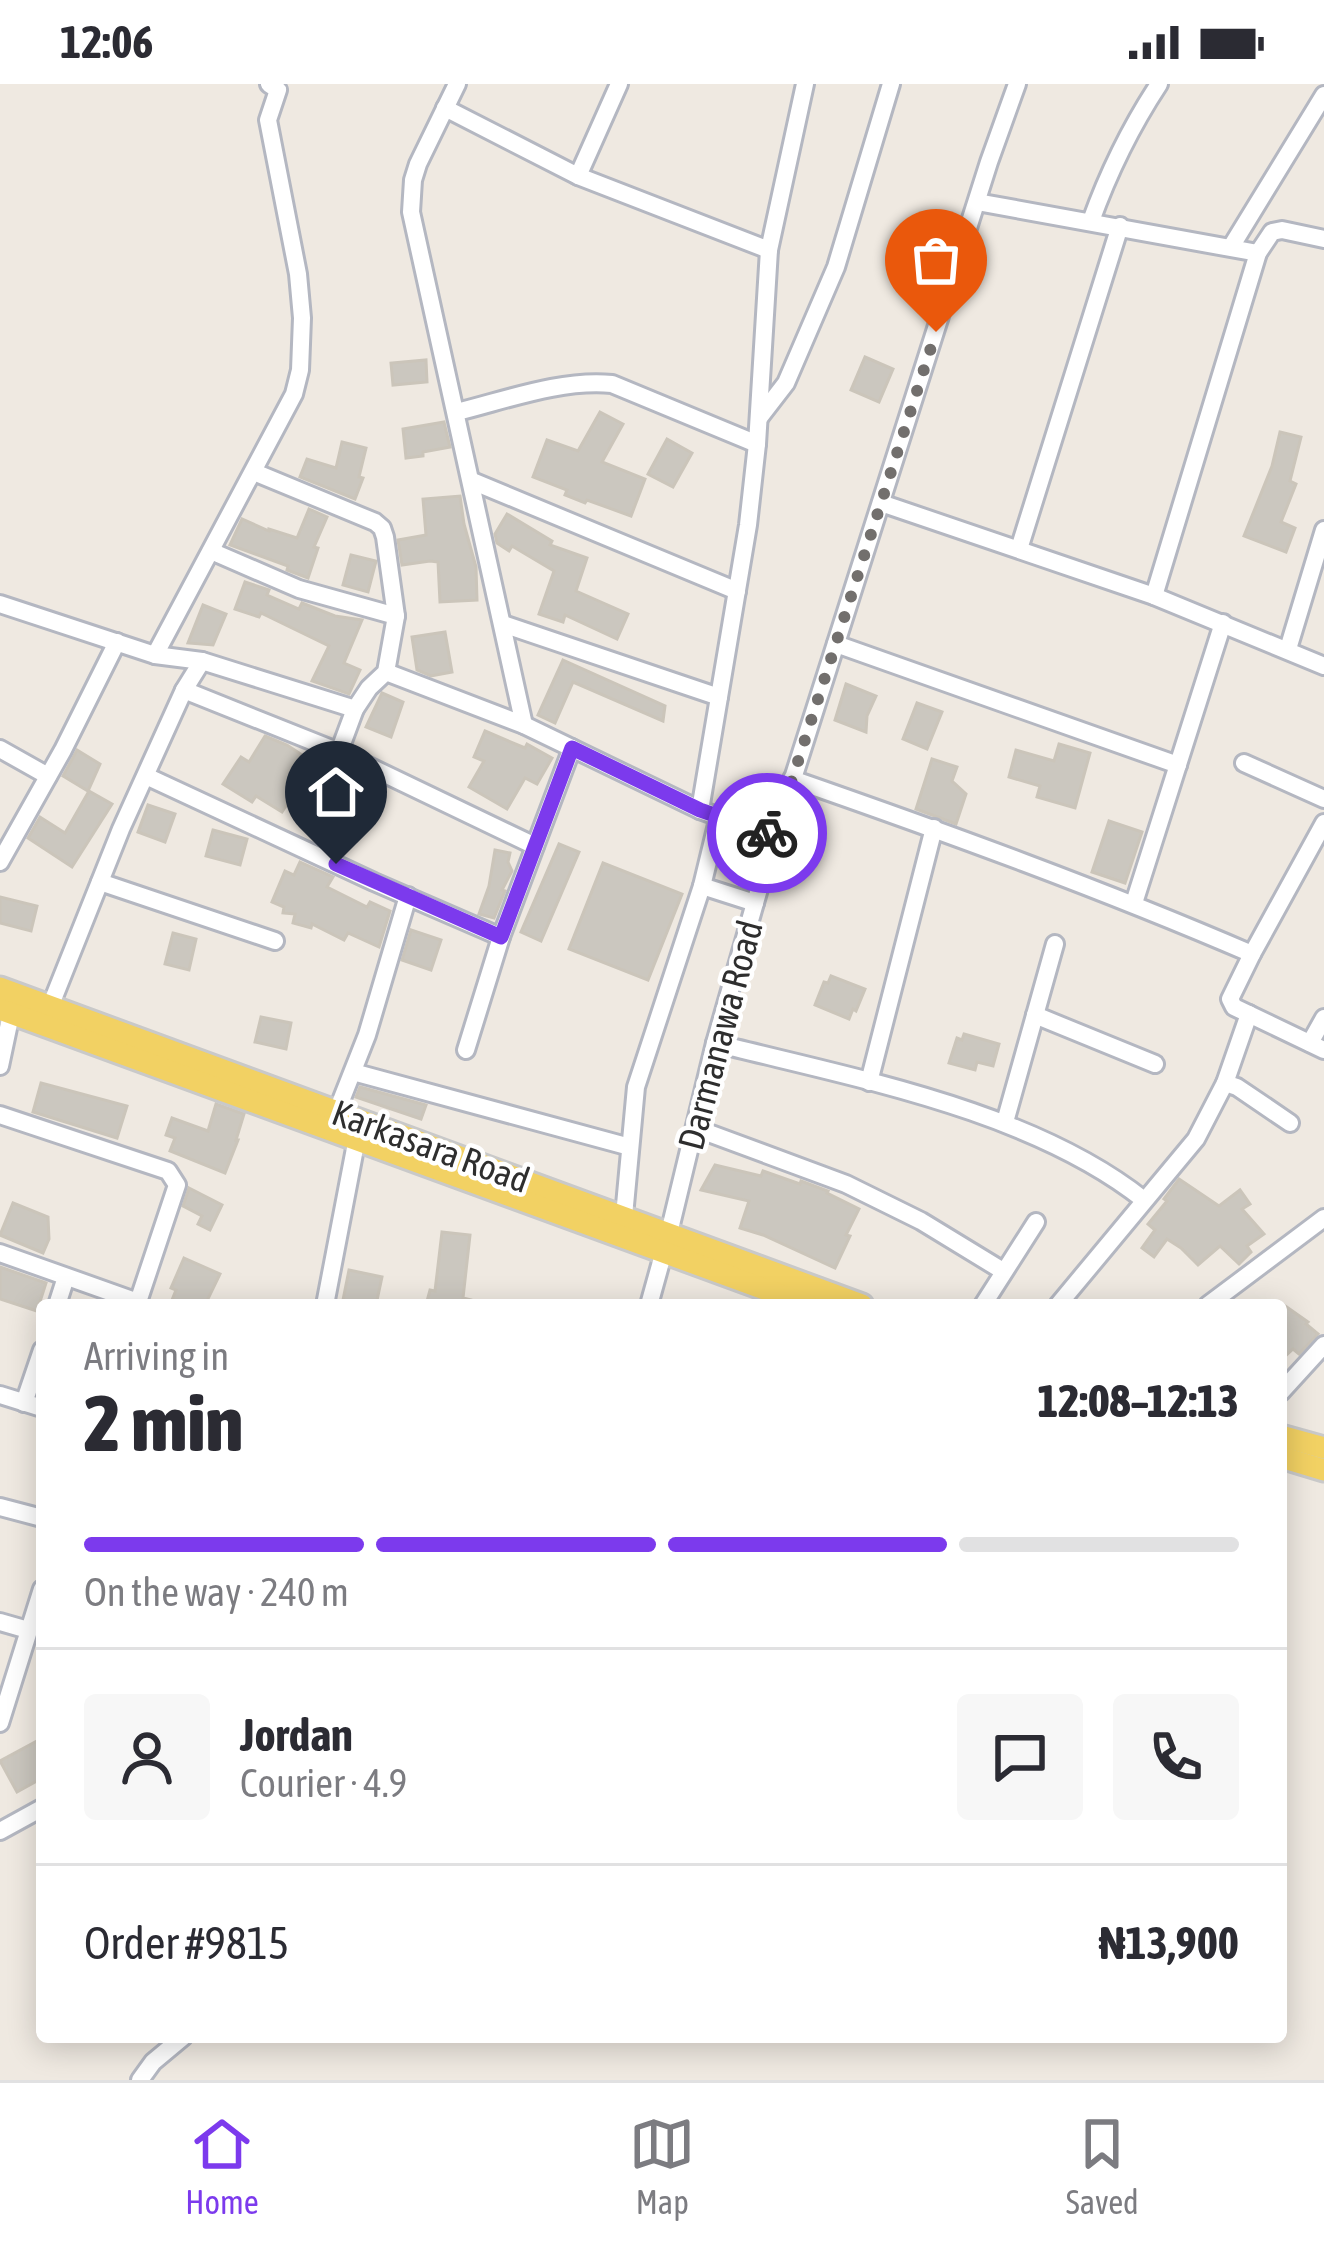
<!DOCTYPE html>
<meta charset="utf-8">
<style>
:root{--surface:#fff;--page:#f7f7f7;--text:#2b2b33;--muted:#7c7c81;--line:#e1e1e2;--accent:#7c3aed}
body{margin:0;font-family:"Asap Condensed",sans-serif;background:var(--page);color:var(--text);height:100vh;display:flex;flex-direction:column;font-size:45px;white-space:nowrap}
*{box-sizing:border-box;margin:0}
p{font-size:39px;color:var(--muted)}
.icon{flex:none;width:66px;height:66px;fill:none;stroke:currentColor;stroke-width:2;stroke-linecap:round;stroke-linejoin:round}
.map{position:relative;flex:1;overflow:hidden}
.side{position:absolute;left:36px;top:1215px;width:1251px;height:744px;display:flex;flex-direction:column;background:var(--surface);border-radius:12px;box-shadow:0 6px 30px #0003}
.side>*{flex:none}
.pin{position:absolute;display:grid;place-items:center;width:102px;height:102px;color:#fff;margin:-123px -51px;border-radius:50% 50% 50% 0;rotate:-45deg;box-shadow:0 0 12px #0007}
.pin .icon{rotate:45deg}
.courier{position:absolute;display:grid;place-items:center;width:120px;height:120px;margin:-60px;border:9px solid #7c3aed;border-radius:50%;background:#fff;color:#222;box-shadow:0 3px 15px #0007}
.summary em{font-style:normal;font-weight:800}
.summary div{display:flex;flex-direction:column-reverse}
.summary{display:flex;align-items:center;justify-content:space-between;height:204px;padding:0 48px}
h1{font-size:78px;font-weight:800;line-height:90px}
.bar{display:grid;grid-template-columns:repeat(4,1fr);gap:18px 12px;align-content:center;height:144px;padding:0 48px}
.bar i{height:15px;border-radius:9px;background:var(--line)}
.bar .selected{background:var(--accent)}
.bar p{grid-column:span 4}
.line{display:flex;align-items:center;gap:30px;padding:0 48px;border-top:3px solid var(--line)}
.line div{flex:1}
.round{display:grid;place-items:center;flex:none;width:126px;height:126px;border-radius:12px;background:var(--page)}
.status{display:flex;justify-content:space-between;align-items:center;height:84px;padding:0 60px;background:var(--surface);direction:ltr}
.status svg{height:33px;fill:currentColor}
.tabs{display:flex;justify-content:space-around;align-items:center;height:168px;border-top:3px solid var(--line);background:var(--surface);font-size:33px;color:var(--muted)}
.tabs a{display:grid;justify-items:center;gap:6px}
.tabs .selected{color:var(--accent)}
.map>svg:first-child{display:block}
</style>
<div class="status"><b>12:06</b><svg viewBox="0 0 49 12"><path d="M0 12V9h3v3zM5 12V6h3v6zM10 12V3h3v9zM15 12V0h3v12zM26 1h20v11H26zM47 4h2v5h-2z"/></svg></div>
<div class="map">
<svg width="1324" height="1996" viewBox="0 0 1324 1996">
<rect width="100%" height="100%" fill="#efe9e1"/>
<g fill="#cbc7bf" stroke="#cbc5ba" stroke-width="3">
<path d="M865,273L893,285L879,318L851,306Z"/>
<path d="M426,276L427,298L393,301L391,279Z"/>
<path d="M600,328L623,340L602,378L645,395L631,432L587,416L585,419L565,411L567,406L533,393L547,356L578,367Z"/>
<path d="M444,338L450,363L423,368V372L406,374L403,345Z"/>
<path d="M1280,348L1301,353L1290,397L1296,400L1281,438L1295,444L1286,468L1244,452L1272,382Z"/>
<path d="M667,355L692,369L673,403L648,390Z"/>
<path d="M342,358L366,364L359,393L363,394L355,415L300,393L307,375L336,384Z"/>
<path d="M460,412L464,440L476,483L477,516L440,518L438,478L430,477L402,481L398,456L426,451L423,415Z"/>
<path d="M309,425L327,433L314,463L318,464L308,494L287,486L288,482L230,461L242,435L269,447V445L297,454Z"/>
<path d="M507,430L552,457L550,461L587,474L576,507L628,530L617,555L565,531L563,538L539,530L554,487L512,462L509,467L497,459L495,450Z"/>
<path d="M351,471L376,477L368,508L343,501Z"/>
<path d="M245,498L269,506L267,511L299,525L302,519L335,532L362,536L344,579L360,586L349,610L312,597L329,562L261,529L259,533L235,525Z"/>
<path d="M203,521L226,530L213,561L188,559Z"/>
<path d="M445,548L452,588L431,592L417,586L412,553Z"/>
<path d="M563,576L665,622L663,637L573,598L555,639L538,631Z"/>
<path d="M846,600L876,612L867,632L866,648L835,636Z"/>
<path d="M382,609L403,618L391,653L366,643Z"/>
<path d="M917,619L942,628L927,665L903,655Z"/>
<path d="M485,647L525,664L527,660L552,674L537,700L525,694L507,725L469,703L484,677L474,673Z"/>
<path d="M265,652L287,661L322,684L325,681L346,696L330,719L301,699L282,728L256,712L252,718L223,700L241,673L249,678Z"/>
<path d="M1059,660L1090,669L1075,724L1037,713L1040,702L1009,693L1016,666L1054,677Z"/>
<path d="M77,666L100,680L88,707L63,692Z"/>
<path d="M932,675L957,683L952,697L966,710L956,740L916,725Z"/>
<path d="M89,707L112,720L72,783L28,754L40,733L65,749Z"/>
<path d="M148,721L175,730L165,758L138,748Z"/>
<path d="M1109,737L1142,748L1125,799L1092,788Z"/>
<path d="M213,746L247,755L240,781L206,772Z"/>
<path d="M559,760L579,768L541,857L521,848Z"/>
<path d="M495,766L510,769L508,778L512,787L502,806L505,807L494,834L479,830L489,802Z"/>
<path d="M300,778L333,793L327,803L367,823L370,818L390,827L379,863L348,849L344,856L312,840L311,844L293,839L295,830L283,829L284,823L272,818L285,787L294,791Z"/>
<path d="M603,779L682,810L648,896L569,865Z"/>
<path d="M0,813L37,822L31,847L0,839Z"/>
<path d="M411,846L441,856L431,886L402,876Z"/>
<path d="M173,849L196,855L189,886L165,880Z"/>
<path d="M831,892L865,905L856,927L853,925L849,935L815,921L824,898L828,899Z"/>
<path d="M261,933L291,939L286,965L255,958Z"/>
<path d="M964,950L999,960L993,982L977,978L975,986L949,979L957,954L962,956Z"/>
<path d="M41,999L127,1022L117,1054L33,1028Z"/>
<path d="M360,1003L426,1021L421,1035L356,1013Z"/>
<path d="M216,1020L244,1030L236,1056H238L225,1089L170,1067L175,1054L166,1051L172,1034L208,1047Z"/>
<path d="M715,1081L761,1092L763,1087L800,1100L801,1097L828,1107L827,1109L859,1125L846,1151L850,1152L835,1184L763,1151L740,1144L749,1117L701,1106Z"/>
<path d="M1179,1095L1219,1122L1240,1106L1250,1120L1242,1125L1264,1150L1247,1162L1251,1168L1239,1180L1220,1162L1198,1181L1181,1164L1167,1155L1154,1173L1142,1164L1155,1146L1148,1140L1167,1117L1164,1115Z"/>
<path d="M189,1104L222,1121L210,1146L198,1140L202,1132L183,1122Z"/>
<path d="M13,1119L48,1133L49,1155L43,1169L0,1151Z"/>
<path d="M442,1148L470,1151L463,1214L471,1216V1221H426L430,1206L435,1207Z"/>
<path d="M184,1174L220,1190L205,1221H170L176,1206L171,1204Z"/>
<path d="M0,1183L46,1199L37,1227L0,1215Z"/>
<path d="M349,1186L382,1193L376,1221H342Z"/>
<path d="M1281,1219L1308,1238L1306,1240L1318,1250L1299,1270L1293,1265L1281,1276Z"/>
<path d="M37,1657L42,1665V1694L17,1708L0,1677Z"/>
</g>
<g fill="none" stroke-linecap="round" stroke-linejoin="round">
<defs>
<g id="minor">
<path d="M457,0L418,80L413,96L411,128L524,641"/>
<path d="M445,24L578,92L769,166"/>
<path d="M578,92L619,0"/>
<path d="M977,118L1258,169"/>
<path d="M1091,137C1109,87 1130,44 1159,0"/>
<path d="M1231,163L1324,11"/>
<path d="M457,328C506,316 561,295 612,300L757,360"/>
<path d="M759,334L786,299L836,183L891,0"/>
<path d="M254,388L375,438L382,444L385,453L396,532L386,588L369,604L355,625L339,668"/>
<path d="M472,397L737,507"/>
<path d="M881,419L1154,512L1324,582"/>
<path d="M1019,465L1120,142"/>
<path d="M211,467L299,505L396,532"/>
<path d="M1154,512L1258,169L1272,148L1282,146L1324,155"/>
<path d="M0,520L155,571L202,577L355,625"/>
<path d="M503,540L719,613"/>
<path d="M836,560L1178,681"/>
<path d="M1288,565L1324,446"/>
<path d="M155,571L294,310L300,286L302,234L298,190L268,36L278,6L269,0"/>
<path d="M386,588L524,641L700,726L774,752"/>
<path d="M184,606L339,668L535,762"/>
<path d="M0,665L48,692"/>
<path d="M1244,679L1324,715"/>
<path d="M146,692L374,798L501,853"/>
<path d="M792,695C947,749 1101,805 1252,870"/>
<path d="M700,726L748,441L757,360L769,166L805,0"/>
<path d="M1324,739L1252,870L1230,915L1234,923L1324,966"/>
<path d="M0,778L63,666L117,558"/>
<path d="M100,798L275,857"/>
<path d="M702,802L755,819"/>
<path d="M1134,819L1223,539"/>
<path d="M50,923L121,745L184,606L202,577"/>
<path d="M1035,931L1155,980"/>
<path d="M715,959C853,994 1031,1026 1144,1116"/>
<path d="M1310,959L1324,934"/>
<path d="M466,966L501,853L572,664"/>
<path d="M0,982L11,930"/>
<path d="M353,988L630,1063"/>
<path d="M869,998L934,744"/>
<path d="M1225,999L1237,1003L1290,1039"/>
<path d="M337,1027L367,951L408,812"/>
<path d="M0,1031L168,1087L177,1101L137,1221"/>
<path d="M1005,1038L1055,860"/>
<path d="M695,1044L846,1100L921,1137L1003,1187"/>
<path d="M624,1132L636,1003L702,802L719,732"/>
<path d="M0,1169L138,1218"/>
<path d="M57,1221L66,1193"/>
<path d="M325,1221L357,1054"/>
<path d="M649,1221L669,1149L715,959L769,770L989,78L1017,0"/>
<path d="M983,1221L1036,1138"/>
<path d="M1058,1221L1196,1055L1225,999L1249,930"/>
<path d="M1208,1221L1324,1134"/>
<path d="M1281,1308L1324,1261"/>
<path d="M0,1311L42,1324"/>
<path d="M24,1319L42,1266"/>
<path d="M0,1423L42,1434"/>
<path d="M0,1538L28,1546"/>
<path d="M0,1639L42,1505"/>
<path d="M0,1747L42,1724"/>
<path d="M140,1996L153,1978L183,1953"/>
</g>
<g id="major">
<path d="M0,904L862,1221"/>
<path d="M0,925L808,1221"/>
<path d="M1281,1352L1324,1364"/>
<path d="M1281,1373L1324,1386"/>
</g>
</defs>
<use href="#minor" stroke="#b4b7c1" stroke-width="22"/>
<use href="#major" stroke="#c9c9c9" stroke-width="27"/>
<use href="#minor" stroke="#fff" stroke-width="16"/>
<use href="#major" stroke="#f2d163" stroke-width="21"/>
</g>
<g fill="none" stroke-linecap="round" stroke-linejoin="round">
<path stroke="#726f6d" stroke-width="12" stroke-dasharray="0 21.6" d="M767,749L774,752L936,248"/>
<path stroke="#7c3aed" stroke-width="15" d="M336,780L501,853L572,664L700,726L767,749"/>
</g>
<g text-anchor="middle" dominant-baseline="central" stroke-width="9" stroke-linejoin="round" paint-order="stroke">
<g font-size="36" fill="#2e2e2e" stroke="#fff">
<text transform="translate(720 951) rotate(-75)">Darmanawa Road</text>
<text transform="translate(431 1062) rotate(20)">Karkasara Road</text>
</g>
</g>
</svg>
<div class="pin" style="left:936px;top:248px;background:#ea580c"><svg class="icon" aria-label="bag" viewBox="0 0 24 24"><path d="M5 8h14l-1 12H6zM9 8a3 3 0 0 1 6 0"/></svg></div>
<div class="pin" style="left:336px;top:780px;background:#1f2937"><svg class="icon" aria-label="home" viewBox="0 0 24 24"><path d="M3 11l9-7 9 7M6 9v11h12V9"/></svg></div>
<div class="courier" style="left:767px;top:749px"><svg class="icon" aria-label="bike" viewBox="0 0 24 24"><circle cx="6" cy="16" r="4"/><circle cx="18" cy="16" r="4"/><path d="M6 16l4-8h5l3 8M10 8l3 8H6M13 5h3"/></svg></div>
<section class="side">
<div class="summary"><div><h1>2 min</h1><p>Arriving in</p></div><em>12:08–12:13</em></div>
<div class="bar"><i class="selected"></i><i class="selected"></i><i class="selected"></i><i></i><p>On the way · 240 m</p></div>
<div class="line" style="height:216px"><a class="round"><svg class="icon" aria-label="person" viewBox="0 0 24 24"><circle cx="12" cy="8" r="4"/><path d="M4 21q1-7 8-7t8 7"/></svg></a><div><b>Jordan</b><p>Courier · 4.9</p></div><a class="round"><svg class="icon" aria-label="chat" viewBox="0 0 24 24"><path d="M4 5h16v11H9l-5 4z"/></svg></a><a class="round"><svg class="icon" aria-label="phone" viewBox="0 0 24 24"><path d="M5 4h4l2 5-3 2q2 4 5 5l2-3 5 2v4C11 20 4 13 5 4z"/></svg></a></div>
<div class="line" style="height:156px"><div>Order #9815</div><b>₦13,900</b></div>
</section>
</div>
<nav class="tabs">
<a class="selected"><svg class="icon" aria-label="home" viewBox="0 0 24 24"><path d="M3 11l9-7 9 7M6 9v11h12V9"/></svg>Home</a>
<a><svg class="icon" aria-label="map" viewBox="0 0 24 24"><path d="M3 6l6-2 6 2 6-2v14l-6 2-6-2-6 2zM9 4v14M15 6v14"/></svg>Map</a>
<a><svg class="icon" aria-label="saved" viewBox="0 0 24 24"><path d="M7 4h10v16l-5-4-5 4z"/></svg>Saved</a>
</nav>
